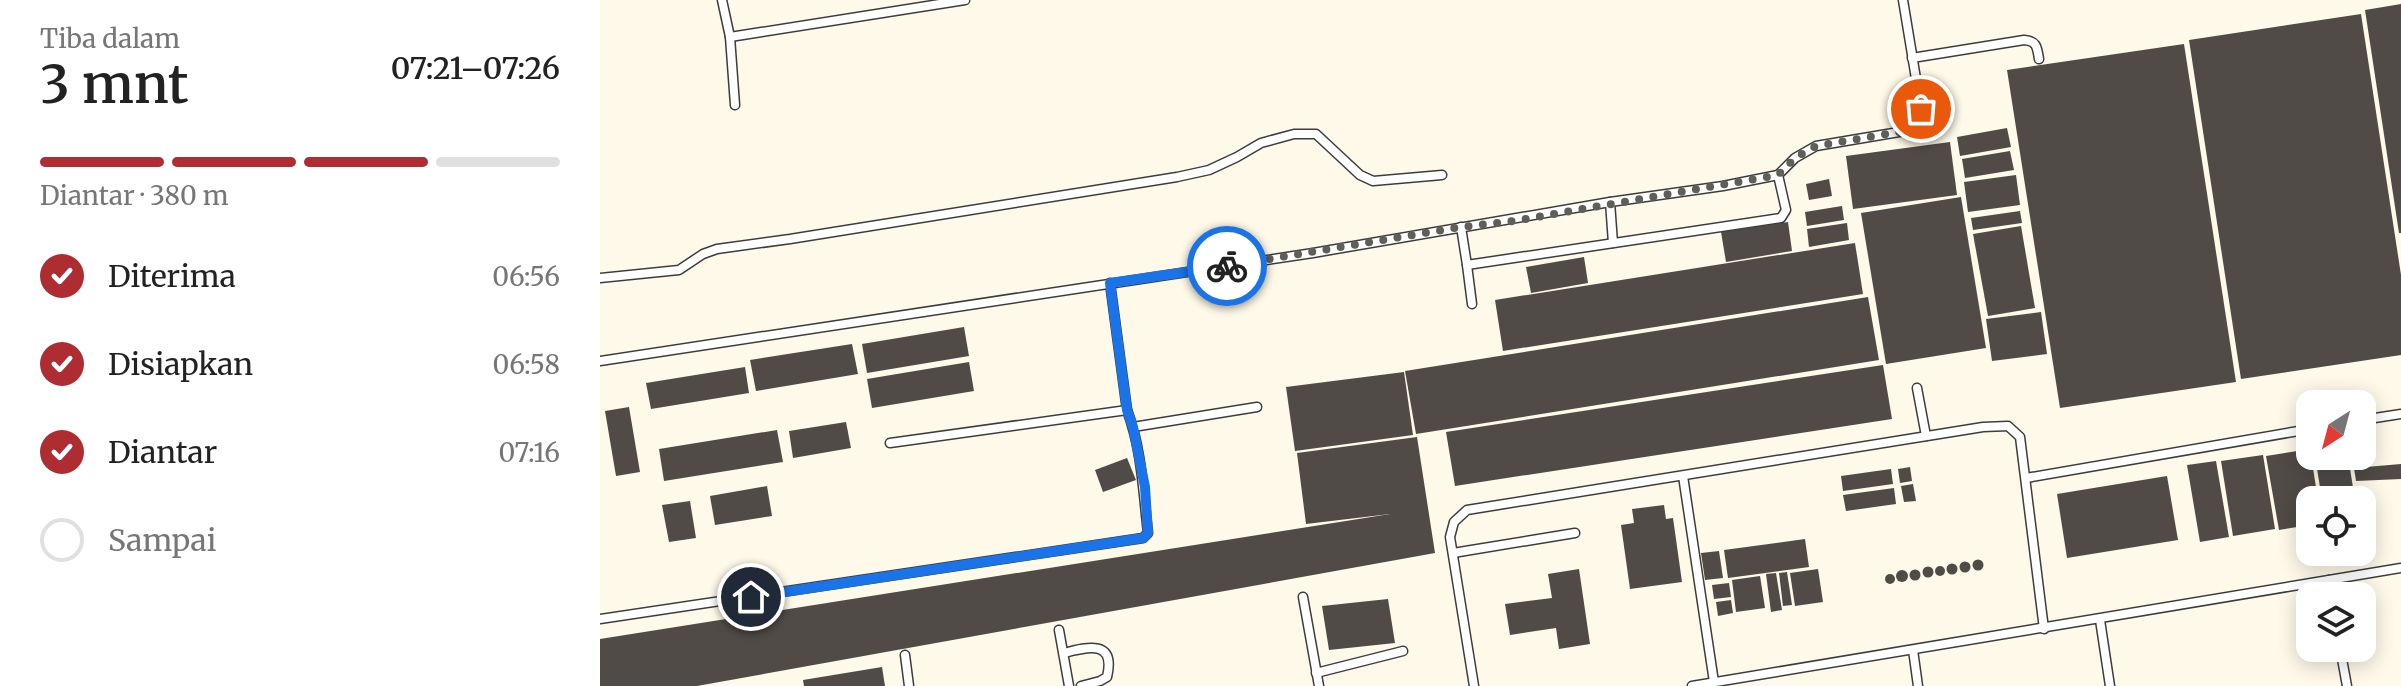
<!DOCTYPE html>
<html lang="id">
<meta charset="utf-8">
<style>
:root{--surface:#fff;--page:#f2f2f2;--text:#222;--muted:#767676;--line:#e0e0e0;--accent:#b02c33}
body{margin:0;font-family:Merriweather,serif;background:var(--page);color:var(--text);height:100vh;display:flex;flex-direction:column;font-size:30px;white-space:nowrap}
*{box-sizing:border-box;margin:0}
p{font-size:26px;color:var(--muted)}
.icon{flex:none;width:44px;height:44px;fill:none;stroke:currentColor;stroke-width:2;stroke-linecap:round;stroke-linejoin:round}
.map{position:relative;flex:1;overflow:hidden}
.drawer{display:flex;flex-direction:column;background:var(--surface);width:600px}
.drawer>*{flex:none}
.needle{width:52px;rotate:216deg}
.fabs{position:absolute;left:1696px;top:390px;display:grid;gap:16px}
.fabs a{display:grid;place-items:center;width:80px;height:80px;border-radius:16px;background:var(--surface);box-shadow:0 4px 20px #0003;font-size:40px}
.pin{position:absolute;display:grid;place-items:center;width:68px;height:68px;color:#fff;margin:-34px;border:4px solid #fff;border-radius:50%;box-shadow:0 2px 8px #0007}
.courier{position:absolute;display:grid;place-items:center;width:80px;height:80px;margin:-40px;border:6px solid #1a73e8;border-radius:50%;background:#fff;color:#222;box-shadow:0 2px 10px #0007}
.headline em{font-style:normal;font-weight:600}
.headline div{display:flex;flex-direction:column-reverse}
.headline{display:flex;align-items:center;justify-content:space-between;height:136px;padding:0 40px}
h1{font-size:52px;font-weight:600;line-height:60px}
.bar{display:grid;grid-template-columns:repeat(4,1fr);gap:12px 8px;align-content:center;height:96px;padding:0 40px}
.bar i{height:10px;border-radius:6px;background:var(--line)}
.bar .selected{background:var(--accent)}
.bar p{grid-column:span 4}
ol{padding:0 40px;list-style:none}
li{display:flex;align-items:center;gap:24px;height:88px}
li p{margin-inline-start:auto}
li .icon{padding:8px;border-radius:50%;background:var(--accent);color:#fff;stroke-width:4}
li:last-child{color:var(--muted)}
li i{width:44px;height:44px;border:4px solid var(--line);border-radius:50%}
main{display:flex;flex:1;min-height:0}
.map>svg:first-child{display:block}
</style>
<main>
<section class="drawer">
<div class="headline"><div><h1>3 mnt</h1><p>Tiba dalam</p></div><em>07:21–07:26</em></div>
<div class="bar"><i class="selected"></i><i class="selected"></i><i class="selected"></i><i></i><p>Diantar · 380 m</p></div>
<ol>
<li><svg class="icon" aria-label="check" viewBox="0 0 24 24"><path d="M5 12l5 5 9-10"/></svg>Diterima<p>06:56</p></li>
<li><svg class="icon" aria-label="check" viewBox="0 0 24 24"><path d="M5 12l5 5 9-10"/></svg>Disiapkan<p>06:58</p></li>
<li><svg class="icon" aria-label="check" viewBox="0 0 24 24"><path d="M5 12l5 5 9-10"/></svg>Diantar<p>07:16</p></li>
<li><i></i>Sampai</li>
</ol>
</section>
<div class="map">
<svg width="1801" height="686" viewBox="0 0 1801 686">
<rect width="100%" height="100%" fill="#fef9e8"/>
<g fill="#514b47">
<path d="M1801,4V233H1799L1765,10Z"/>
<path d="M1761,14L1801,275V355L1641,379L1589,40Z"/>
<path d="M1584,44L1636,382L1460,408L1407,70Z"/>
<path d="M1407,128L1411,147L1360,156L1357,137Z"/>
<path d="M1350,142L1357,195L1253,209L1246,156Z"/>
<path d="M1410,151L1414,170L1365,178L1362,159Z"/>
<path d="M1416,175L1420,205L1368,212L1364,182Z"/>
<path d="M1229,179L1232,196L1209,200L1206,184Z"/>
<path d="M1361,197L1386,348L1286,364L1261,213Z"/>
<path d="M1242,206L1244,220L1207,226L1205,212Z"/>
<path d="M1420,211L1422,223L1373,230L1371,218Z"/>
<path d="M1188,222L1192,251L1126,262L1121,232Z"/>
<path d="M1247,223L1249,240L1209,247L1207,229Z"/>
<path d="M1421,226L1435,308L1388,316L1373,234Z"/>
<path d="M1255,243L1263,294L903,351L895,300Z"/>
<path d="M984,257L988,283L931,293L926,267Z"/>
<path d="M1268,297L1279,360L816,434L805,371Z"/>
<path d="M1441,312L1447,354L1392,361L1386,319Z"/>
<path d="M364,327L369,356L267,373L262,344Z"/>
<path d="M252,344L258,374L156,391L150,360Z"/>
<path d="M369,362L374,391L272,408L267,379Z"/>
<path d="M1283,365L1292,419L855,486L846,432Z"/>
<path d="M145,367L149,393L51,409L46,383Z"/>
<path d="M804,372L813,435L695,451L686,387Z"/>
<path d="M29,407L40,472L16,476L5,411Z"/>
<path d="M246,422L251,448L193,458L189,431Z"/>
<path d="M177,430L183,462L64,481L59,449Z"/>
<path d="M817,437L835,553L97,686H0V639L790,514L706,524L697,453Z"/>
<path d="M1710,449L1718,500H1710V525L1679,530L1666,456Z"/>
<path d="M1663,455L1675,529L1633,536L1621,461Z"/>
<path d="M1715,456H1748L1755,500H1722Z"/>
<path d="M527,458L536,480L503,492L495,470Z"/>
<path d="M1616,461L1629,537L1600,542L1587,465Z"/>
<path d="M1801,464V479L1756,481L1754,468Z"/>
<path d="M1310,467L1312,481L1300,483L1298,469Z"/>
<path d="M1291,469L1293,484L1243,491L1241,476Z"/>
<path d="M1567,476L1578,540L1467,558L1457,494Z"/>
<path d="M1313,484L1316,501L1304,502L1301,486Z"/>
<path d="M167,486L172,516L115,525L110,496Z"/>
<path d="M1294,488L1296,504L1246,511L1243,495Z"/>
<path d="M90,501L96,538L69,542L62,505Z"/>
<path d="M1064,505L1066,519L1073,518L1082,582L1030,589L1021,525L1034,523L1032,509Z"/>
<path d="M1205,539L1209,567L1128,578L1124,550Z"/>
<path d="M1119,551L1123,578L1105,580L1101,553Z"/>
<circle cx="1378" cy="565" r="5.5"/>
<circle cx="1365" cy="567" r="5.5"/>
<circle cx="1352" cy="569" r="5.5"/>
<circle cx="1340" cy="571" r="5"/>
<circle cx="1328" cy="572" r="5.5"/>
<path d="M979,569L990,644L959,649L956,628L910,635L905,604L952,598L948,574Z"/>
<path d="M1218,569L1223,602L1195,606L1190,573Z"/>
<circle cx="1315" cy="575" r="5.5"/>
<circle cx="1302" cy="576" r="6"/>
<path d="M1187,572L1192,605L1183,606L1179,573Z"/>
<path d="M1176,573L1182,610L1171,612L1166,574Z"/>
<circle cx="1290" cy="579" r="5"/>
<path d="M1160,576L1165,608L1136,612L1132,580Z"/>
<path d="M1129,583L1131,597L1114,599L1112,585Z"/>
<path d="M788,599L795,643L729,650L722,606Z"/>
<path d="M1131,600L1133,613L1118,616L1116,602Z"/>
<path d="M282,667L285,686H204L203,680Z"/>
</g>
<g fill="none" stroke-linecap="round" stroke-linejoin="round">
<defs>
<g id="service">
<path d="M122,0L130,37L135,105"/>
<path d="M130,37L365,0"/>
<path d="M1312,58L1424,40C1437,41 1437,47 1439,59"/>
<path d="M1010,202L1013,243"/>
<path d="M861,227L867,265L1181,218L1186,210L1178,175"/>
<path d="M867,265L872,304"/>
<path d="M0,278L79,270L103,254L117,249L190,239L577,177L609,170L637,157L661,143L694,134H716L760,175L773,181L842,175"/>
<path d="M0,361L713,253L1010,202L1123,186L1178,175L1195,158L1216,146L1305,131L1317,122L1321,109L1303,0"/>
<path d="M1317,388L1326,436"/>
<path d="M1762,420L1801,414"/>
<path d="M533,427L657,407"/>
<path d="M290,443L527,410"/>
<path d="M1083,476L1114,682"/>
<path d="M1426,478L1710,429"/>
<path d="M853,553L975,533"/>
<path d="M1729,580L1731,596"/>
<path d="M703,597L719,686"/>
<path d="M0,619L543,538L548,533C543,492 542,450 527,410L510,283"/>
<path d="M1500,620L1510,686"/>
<path d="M459,630L469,686"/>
<path d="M1740,648L1747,686"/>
<path d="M1313,650L1318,686"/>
<path d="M464,653C487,647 516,639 507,677L500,681L481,686"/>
<path d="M305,655L309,686"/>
<path d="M716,673L803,651"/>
<path d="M874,686L850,537L854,522L867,510L1383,427L1408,426L1420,437L1444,629"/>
<path d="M1092,686L1801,568"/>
</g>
</defs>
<use href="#service" stroke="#3d3d3d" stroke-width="11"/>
<use href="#service" stroke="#fff" stroke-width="8"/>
</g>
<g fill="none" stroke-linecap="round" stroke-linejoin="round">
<path stroke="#5f5e58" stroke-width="8" stroke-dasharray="0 14.4" d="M627,266L861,227L914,221L1178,175L1195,158L1216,146L1305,131L1317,122L1321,109"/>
<path stroke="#1a73e8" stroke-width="10" d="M151,597L543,538L548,533L545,487L533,427L527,410L510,283L627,266"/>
</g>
</svg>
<div class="fabs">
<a><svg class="needle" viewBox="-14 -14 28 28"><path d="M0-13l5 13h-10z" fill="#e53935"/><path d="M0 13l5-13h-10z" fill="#767676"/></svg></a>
<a><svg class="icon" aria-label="locate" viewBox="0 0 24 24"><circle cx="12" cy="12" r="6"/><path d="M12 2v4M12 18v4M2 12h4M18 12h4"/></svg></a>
<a><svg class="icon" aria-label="layers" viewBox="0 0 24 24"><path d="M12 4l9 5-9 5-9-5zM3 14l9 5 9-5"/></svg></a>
</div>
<div class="pin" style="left:1321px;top:109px;background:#ea580c"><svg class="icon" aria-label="bag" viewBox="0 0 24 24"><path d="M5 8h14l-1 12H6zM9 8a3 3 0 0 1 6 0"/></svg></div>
<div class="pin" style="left:151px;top:597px;background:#1f2937"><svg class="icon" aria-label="home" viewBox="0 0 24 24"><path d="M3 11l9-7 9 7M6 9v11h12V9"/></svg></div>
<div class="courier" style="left:627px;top:266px"><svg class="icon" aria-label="bike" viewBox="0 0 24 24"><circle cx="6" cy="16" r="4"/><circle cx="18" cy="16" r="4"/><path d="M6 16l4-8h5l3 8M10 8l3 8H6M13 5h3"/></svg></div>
</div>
</main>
